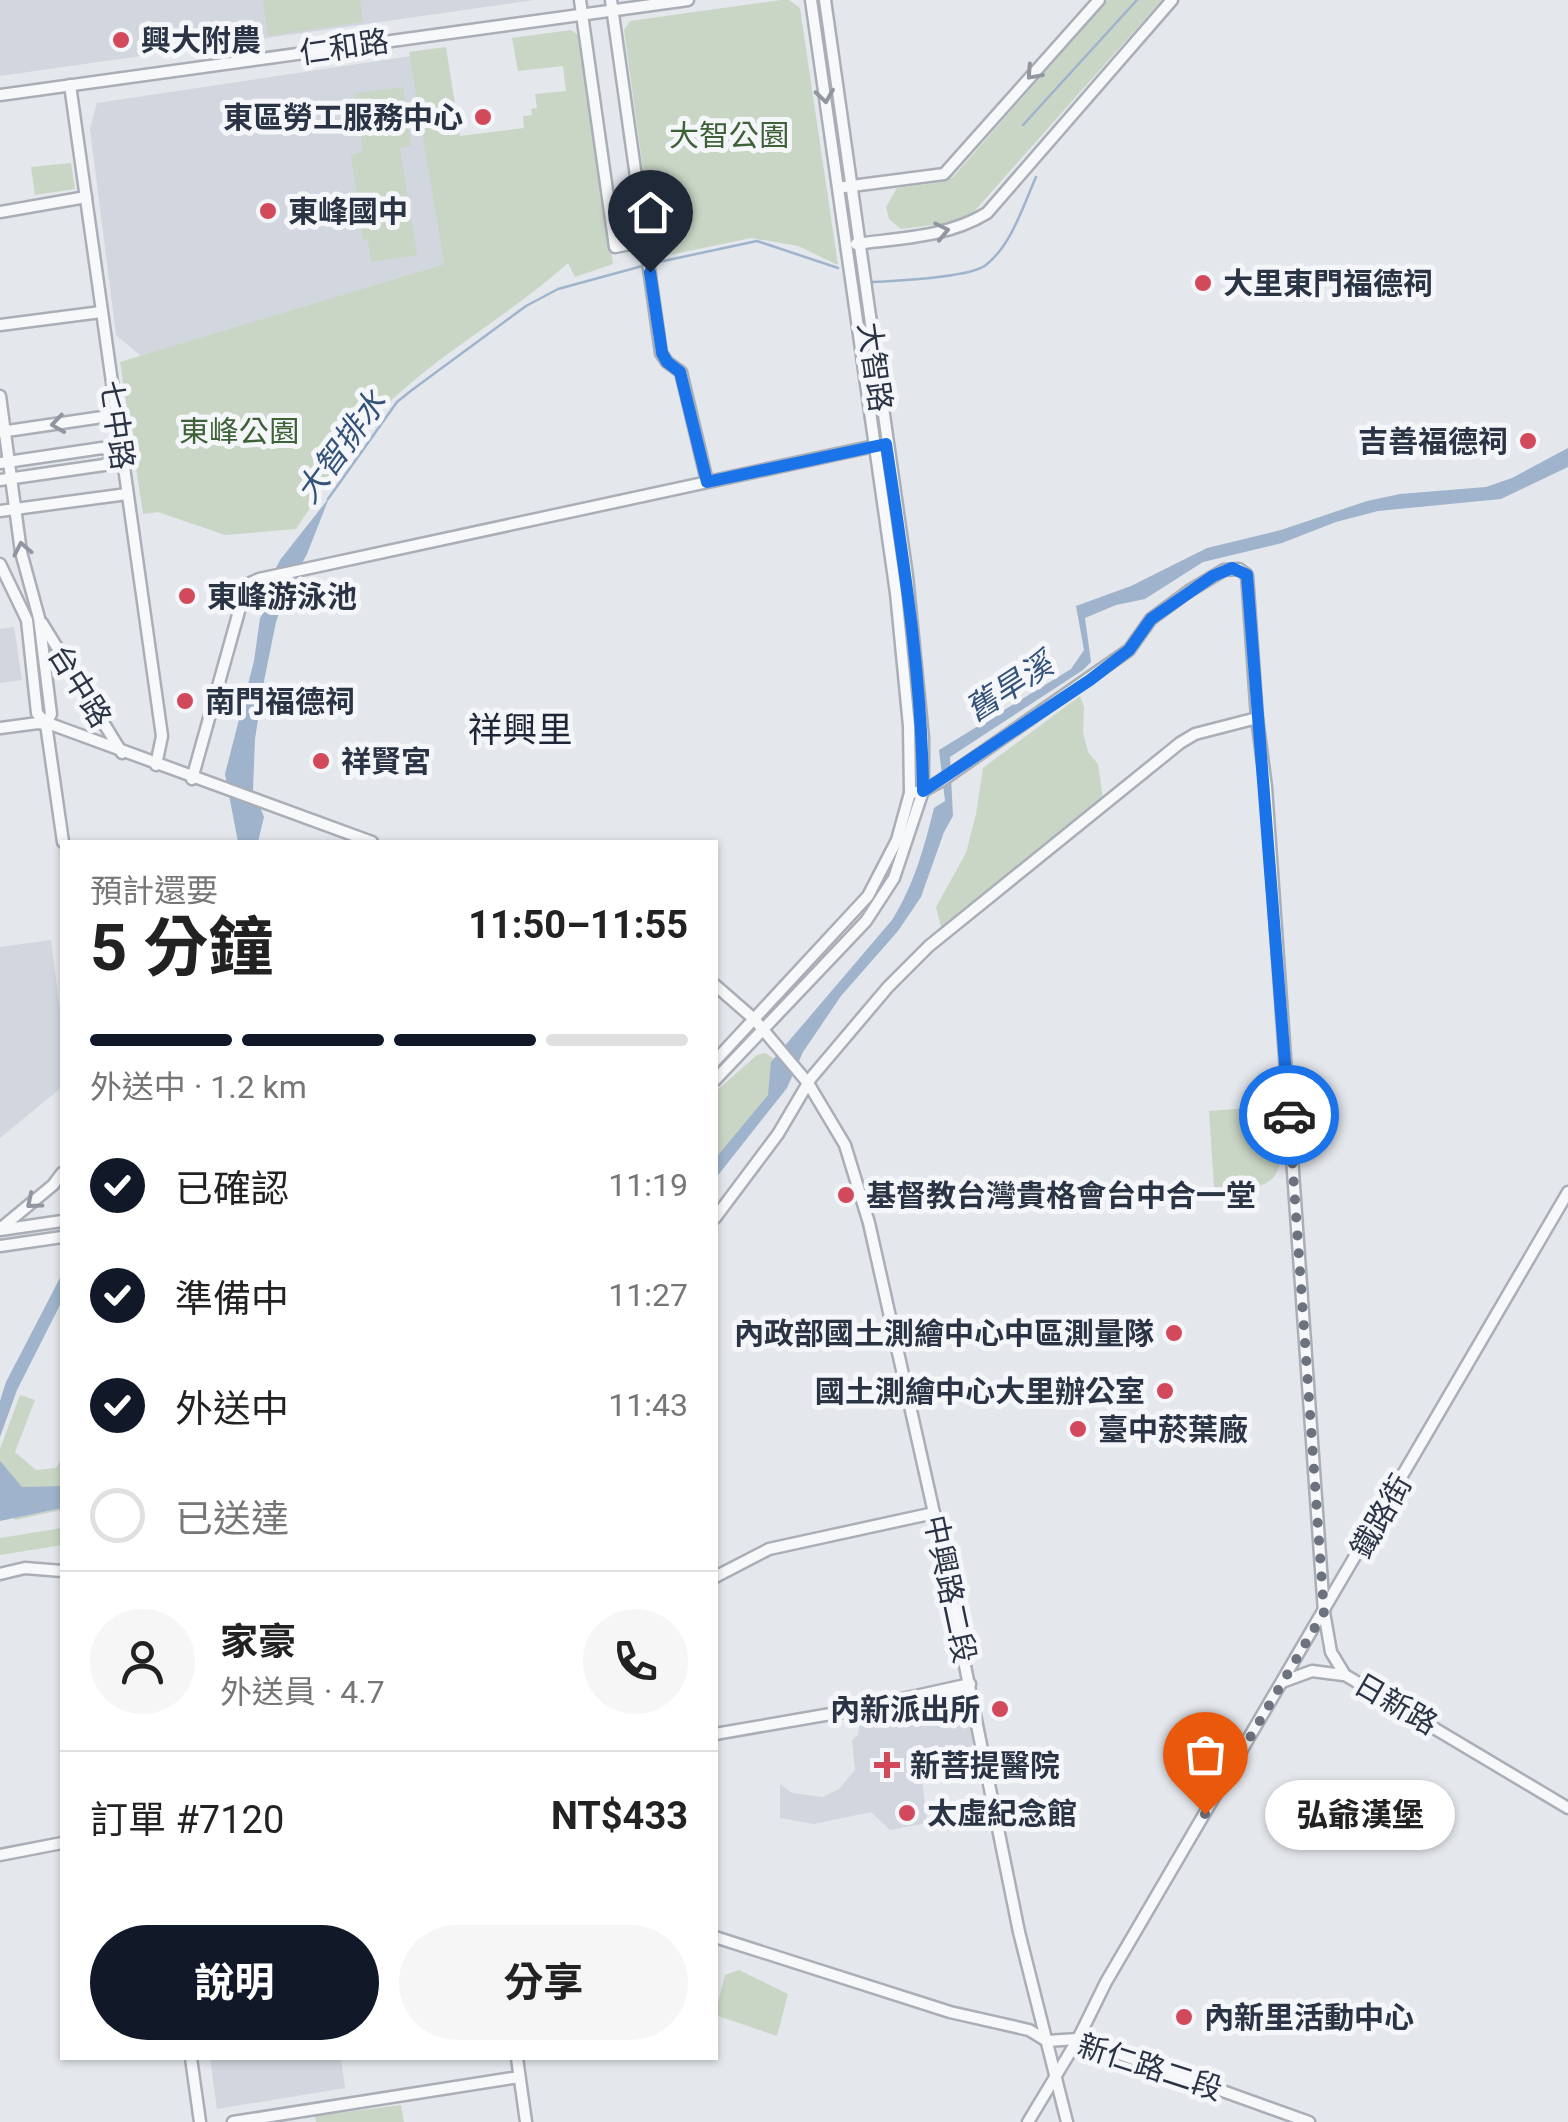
<!DOCTYPE html>
<html lang="zh-TW">
<meta charset="utf-8">
<style>
:root{--surface:#fff;--page:#f6f6f6;--text:#222;--muted:#767676;--line:#e0e0e0;--accent:#111827}
body{margin:0;font-family:Roboto,"Noto Sans TC",sans-serif;background:var(--page);color:var(--text);height:100vh;display:flex;flex-direction:column;font-size:38px;white-space:nowrap}
*{box-sizing:border-box;margin:0}
p{font-size:32px;color:var(--muted)}
.icon{flex:none;width:55px;height:55px;fill:none;stroke:currentColor;stroke-width:2;stroke-linecap:round;stroke-linejoin:round}
.map{position:relative;flex:1;overflow:hidden}
.sheet{position:absolute;left:60px;top:840px;width:658px;height:1220px;display:flex;flex-direction:column;background:var(--surface);border-radius:0px;box-shadow:0 2px 8px #0004}
.sheet>*{flex:none}
.pin{position:absolute;display:grid;place-items:center;width:85px;height:85px;color:#fff;margin:-102px -42px;border-radius:50% 50% 50% 0;rotate:-45deg;box-shadow:0 0 10px #0007}
.pin .icon{rotate:45deg}
.courier{position:absolute;display:grid;place-items:center;width:100px;height:100px;margin:-50px;border:8px solid #1a73e8;border-radius:50%;background:#fff;color:#222;box-shadow:0 2px 12px #0007}
.bubble{position:absolute;height:70px;border-radius:35px;background:var(--surface);box-shadow:0 2px 8px #0004;font-size:32px;font-weight:700;line-height:70px;text-align:center}
.headline em{font-style:normal;font-weight:700}
.headline div{display:flex;flex-direction:column-reverse}
.headline{display:flex;align-items:center;justify-content:space-between;height:170px;padding:0 30px}
h1{font-size:65px;font-weight:700;line-height:75px}
.bar{display:grid;grid-template-columns:repeat(4,1fr);gap:15px 10px;align-content:center;height:120px;padding:0 30px}
.bar i{height:12px;border-radius:8px;background:var(--line)}
.bar .active{background:var(--accent)}
.bar p{grid-column:span 4}
.line{display:flex;align-items:center;gap:25px;padding:0 30px;border-top:2px solid var(--line)}
.line div{flex:1}
.round{display:grid;place-items:center;flex:none;width:105px;height:105px;border-radius:52px;background:var(--page)}
ol{padding:0 30px;list-style:none}
li{display:flex;align-items:center;gap:30px;height:110px}
li p{margin-inline-start:auto}
li .icon{padding:10px;border-radius:50%;background:var(--accent);color:#fff;stroke-width:4}
li:last-child{color:var(--muted)}
li i{width:55px;height:55px;border:5px solid var(--line);border-radius:50%}
.button{display:flex;gap:20px;margin-top:auto;padding:20px 30px}
.button a{flex:1;height:115px;border-radius:60px;background:var(--accent);color:#fff;font-size:40px;font-weight:700;line-height:115px;text-align:center}
.button a+a{background:var(--page);color:var(--text)}
.map>svg:first-child{display:block}
</style>
<div class="map">
<svg width="1568" height="2122" viewBox="0 0 1568 2122">
<rect width="100%" height="100%" fill="#e4e7ec"/>
<g fill="#d2d6de">
<path d="M0,0H534L0,76Z"/>
<path d="M411,56L444,264L141,356L116,335L90,129L97,103Z"/>
<path d="M14,627L22,680L0,683V629Z"/>
<path d="M51,940L62,1028V1087L0,1138V947Z"/>
<path d="M947,1697L964,1705L973,1743L970,1749L920,1761L927,1823L890,1830L871,1812L814,1824L780,1818V1784L792,1793L823,1797L839,1789L855,1770L852,1740L858,1735L861,1714Z"/>
<path d="M210,2058H341L345,2088L217,2109Z"/>
</g>
<g fill="#c9d6c5">
<path d="M263,0H360L363,22L268,36Z"/>
<path d="M781,0H789L800,8L838,265L798,246L751,238L655,258L624,30L630,21Z"/>
<path d="M1108,0H1162L971,215L957,222L901,229L889,219L886,207L897,188L943,182L953,177Z"/>
<path d="M571,30L582,38L613,264L575,277L568,263C509,316 437,354 381,410C347,444 323,490 296,529L225,535L158,512L143,514L120,362L444,264L409,52L446,47L460,136L524,128L523,116L532,115L531,109L537,108L535,94L566,91L563,66L518,71L512,38Z"/>
<path d="M403,87L411,146L400,148L417,255L371,262L368,239L363,240L351,155L363,152L355,93Z"/>
<path d="M71,163L75,189L35,195L31,167Z"/>
<path d="M1080,696L1084,707L1083,732L1088,752L1098,764L1103,799L942,930L936,907L966,853L976,814L983,768Z"/>
<path d="M765,1053L773,1058C786,1096 737,1137 715,1164V1092L757,1055Z"/>
<path d="M1276,1106C1279,1142 1295,1185 1246,1188C1235,1188 1225,1189 1214,1187L1209,1111Z"/>
<path d="M20,1395L35,1400L15,1452L36,1470L56,1468L62,1458V1510L15,1520L0,1504V1449Z"/>
<path d="M62,1528V1545L0,1555V1538Z"/>
<path d="M739,1970L788,1994L777,2036L715,2015L725,1975Z"/>
<path d="M401,2105L404,2122H316L315,2116Z"/>
</g>
<g fill="#9fb4cc">
<path d="M1568,448V467L1501,499L1378,511L1336,522L1282,543L1203,562L1145,599L1116,605L1085,618L1091,662L1083,670L950,757L953,816L944,832L921,897L898,931L841,996L803,1052L787,1088L715,1179V1159L768,1095L771,1062L892,920C914,885 924,848 934,808L945,801L939,750L1071,669L1084,650L1076,606L1131,586L1207,548L1281,530L1367,501L1400,494L1486,487L1512,478Z"/>
<path d="M329,498L307,554L287,591L276,622L264,681L255,739L253,790L264,817L258,842H238L225,774L254,661L260,618L267,607L268,584L280,560Z"/>
<path d="M62,1274V1301L17,1390L0,1437V1401L6,1382Z"/>
<path d="M0,1461L22,1487L62,1486V1508L0,1521Z"/>
</g>
<g fill="none" stroke-linecap="round" stroke-linejoin="round">
<g stroke="#9fb4cc" stroke-width="2.5">
<path d="M1023,125L1137,0"/>
<path d="M654,263L757,241L838,268"/>
<path d="M872,282C894,281 971,277 986,265C1012,244 1023,206 1036,177"/>
<path d="M328,499L397,402L412,390L526,306L558,289L646,265"/>
</g>
<defs>
<g id="minor">
<path d="M580,0L615,247L646,241"/>
<path d="M611,0L661,353L667,362L681,372L707,481"/>
<path d="M70,85L162,736L156,765"/>
<path d="M0,95L688,0"/>
<path d="M844,187L944,174L1099,0"/>
<path d="M0,212L86,197"/>
<path d="M856,244C901,238 948,237 987,213L1172,0"/>
<path d="M0,325L101,312"/>
<path d="M0,396L21,552L39,618L51,714L46,724"/>
<path d="M0,432L116,415"/>
<path d="M0,463L102,448L121,454"/>
<path d="M0,480L104,465L121,454"/>
<path d="M0,511L127,494"/>
<path d="M0,564L27,620L37,713L46,724L63,842"/>
<path d="M42,623L122,753"/>
<path d="M0,728L38,723L53,725L372,842"/>
<path d="M192,779L243,597L248,584L259,579L879,445"/>
<path d="M910,793L923,791L941,781L1129,650L1151,619L1189,591L1224,570L1239,569L1247,575L1257,718L1266,787L1324,1612L1331,1652L1345,1675L1568,1808"/>
<path d="M715,985L754,1019L808,1083L845,1145L869,1223L934,1513L1019,1932L1067,2122"/>
<path d="M715,1061L868,896L897,840L910,793L909,726L896,593L811,0"/>
<path d="M715,1080L866,921L894,878L923,791V738L907,576L825,0"/>
<path d="M715,1218L778,1134L811,1078L888,987L929,946L1180,743L1195,734L1257,718"/>
<path d="M0,1229L53,1185L62,1173"/>
<path d="M0,1230L62,1221"/>
<path d="M0,1246L62,1237"/>
<path d="M0,1574L25,1568L62,1571"/>
<path d="M715,1577L769,1549L934,1513"/>
<path d="M1282,1682L1312,1671L1343,1675"/>
<path d="M715,1734L848,1711L970,1684"/>
<path d="M0,1855L62,1843"/>
<path d="M715,1937L950,2012L1029,2030L1047,2041"/>
<path d="M1047,2041L1078,2039L1309,2122"/>
<path d="M191,2058L200,2122"/>
<path d="M517,2058L526,2122"/>
<path d="M233,2122L519,2077"/>
<path d="M1028,2122L1078,2039L1106,1982L1568,1192"/>
</g>
</defs>
<use href="#minor" stroke="#a9aeb7" stroke-width="15"/>
<use href="#minor" stroke="#f7f8fa" stroke-width="10"/>
</g>
<defs><path id="oneway-chevron" d="M-2-3.5L2.5 0L-2 3.5" fill="none" stroke-width="1.6" stroke-linecap="round" stroke-linejoin="round" transform="scale(2.5)"/></defs>
<g stroke="#9196a0">
<use href="#oneway-chevron" transform="translate(1033 73) rotate(132)"/>
<use href="#oneway-chevron" transform="translate(825 96) rotate(82)"/>
<use href="#oneway-chevron" transform="translate(942 231) rotate(-12)"/>
<use href="#oneway-chevron" transform="translate(58 424) rotate(172)"/>
<use href="#oneway-chevron" transform="translate(22 549) rotate(-101)"/>
<use href="#oneway-chevron" transform="translate(33 1202) rotate(140)"/>
</g>
<g fill="none" stroke-linecap="round" stroke-linejoin="round">
<path stroke="#6c737f" stroke-width="10" stroke-dasharray="0 18" d="M1205,1814L1324,1612L1289,1115"/>
<path stroke="#1a73e8" stroke-width="12" d="M650,272L662,353L667,362L680,372L707,482L886,444C903,559 922,674 923,791L1090,680L1129,650L1151,619L1213,576L1232,568L1247,575L1289,1115"/>
</g>
<g fill="#d1495b" stroke="#f4f6f9" stroke-width="4">
<circle cx="121" cy="40" r="10"/>
<circle cx="483" cy="117" r="10"/>
<circle cx="268" cy="211" r="10"/>
<circle cx="1203" cy="283" r="10"/>
<circle cx="1528" cy="441" r="10"/>
<circle cx="187" cy="596" r="10"/>
<circle cx="185" cy="701" r="10"/>
<circle cx="321" cy="761" r="10"/>
<circle cx="846" cy="1195" r="10"/>
<circle cx="1174" cy="1333" r="10"/>
<circle cx="1165" cy="1391" r="10"/>
<circle cx="1078" cy="1429" r="10"/>
<circle cx="1000" cy="1709" r="10"/>
<path d="M882 1750h10v10h10v10h-10v10h-10v-10h-10v-10h10z"/>
<circle cx="907" cy="1813" r="10"/>
<circle cx="1184" cy="2017" r="10"/>
</g>
<g text-anchor="middle" dominant-baseline="central" stroke-width="10" stroke-linejoin="round" paint-order="stroke">
<g font-size="30" font-weight="bold" fill="#2b3445" stroke="#f4f6f9" text-anchor="start">
<text x="141" y="40">興大附農</text>
<text x="463" y="117" text-anchor="end">東區勞工服務中心</text>
<text x="288" y="211">東峰國中</text>
<text x="1223" y="283">大里東門福德祠</text>
<text x="1508" y="441" text-anchor="end">吉善福德祠</text>
<text x="207" y="596">東峰游泳池</text>
<text x="205" y="701">南門福德祠</text>
<text x="341" y="761">祥賢宮</text>
<text x="866" y="1195">基督教台灣貴格會台中合一堂</text>
<text x="1154" y="1333" text-anchor="end">內政部國土測繪中心中區測量隊</text>
<text x="1145" y="1391" text-anchor="end">國土測繪中心大里辦公室</text>
<text x="1098" y="1429">臺中菸葉廠</text>
<text x="980" y="1709" text-anchor="end">內新派出所</text>
<text x="910" y="1765">新菩提醫院</text>
<text x="927" y="1813">太虛紀念館</text>
<text x="1204" y="2017">內新里活動中心</text>
</g>
<g font-size="30" fill="#2b3445" stroke="#f4f6f9">
<text transform="translate(344 47) rotate(-8)">仁和路</text>
<text transform="translate(875 367) rotate(82)">大智路</text>
<text transform="translate(117 425) rotate(82)">七中路</text>
<text transform="translate(80 686) rotate(58)">台中路</text>
<text transform="translate(1381 1516) rotate(-60)">鐵路街</text>
<text transform="translate(950 1589) rotate(78)">中興路二段</text>
<text transform="translate(1396 1704) rotate(30)">日新路</text>
<text transform="translate(1150 2067) rotate(18)">新仁路二段</text>
</g>
<g font-size="30" fill="#3f6138" stroke="#f4f6f9">
<text x="729" y="135">大智公園</text>
<text x="239" y="431">東峰公園</text>
</g>
<g font-size="32" font-style="italic" fill="#34527a" stroke="#f4f6f9">
<text transform="translate(341 447) rotate(-54)">大智排水</text>
<text transform="translate(1009 687) rotate(-33)">舊旱溪</text>
</g>
<g font-size="35" fill="#1d2536" stroke="#f4f6f9">
<text x="520" y="730">祥興里</text>
</g>
</g>
</svg>
<div class="pin" style="left:1205px;top:1814px;background:#ea580c"><svg class="icon" aria-label="bag" viewBox="0 0 24 24"><path d="M5 8h14l-1 12H6zM9 8a3 3 0 0 1 6 0"/></svg></div>
<div class="pin" style="left:650px;top:272px;background:#1f2937"><svg class="icon" aria-label="home" viewBox="0 0 24 24"><path d="M3 11l9-7 9 7M6 9v11h12V9"/></svg></div>
<div class="courier" style="left:1289px;top:1115px"><svg class="icon" aria-label="car" viewBox="0 0 24 24"><path d="M5 17H2v-5l4-1 3-4h7l3 4 3 1v5h-3M9 17h6M6 11h13"/><circle cx="7" cy="17" r="2"/><circle cx="17" cy="17" r="2"/></svg></div>
<div class="bubble" style="left:1265px;top:1780px;width:190px">弘爺漢堡</div>
<section class="sheet">
<div class="headline"><div><h1>5 分鐘</h1><p>預計還要</p></div><em>11:50–11:55</em></div>
<div class="bar"><i class="active"></i><i class="active"></i><i class="active"></i><i></i><p>外送中 · 1.2 km</p></div>
<ol>
<li><svg class="icon" aria-label="check" viewBox="0 0 24 24"><path d="M5 12l5 5 9-10"/></svg>已確認<p>11:19</p></li>
<li><svg class="icon" aria-label="check" viewBox="0 0 24 24"><path d="M5 12l5 5 9-10"/></svg>準備中<p>11:27</p></li>
<li><svg class="icon" aria-label="check" viewBox="0 0 24 24"><path d="M5 12l5 5 9-10"/></svg>外送中<p>11:43</p></li>
<li><i></i>已送達</li>
</ol>
<div class="line" style="height:180px"><a class="round"><svg class="icon" aria-label="person" viewBox="0 0 24 24"><circle cx="12" cy="8" r="4"/><path d="M4 21q1-7 8-7t8 7"/></svg></a><div><b>家豪</b><p>外送員 · 4.7</p></div><a class="round"><svg class="icon" aria-label="phone" viewBox="0 0 24 24"><path d="M5 4h4l2 5-3 2q2 4 5 5l2-3 5 2v4C11 20 4 13 5 4z"/></svg></a></div>
<div class="line" style="height:130px"><div>訂單 #7120</div><b>NT$433</b></div>
<div class="button"><a>說明</a><a>分享</a></div>
</section>
</div>
